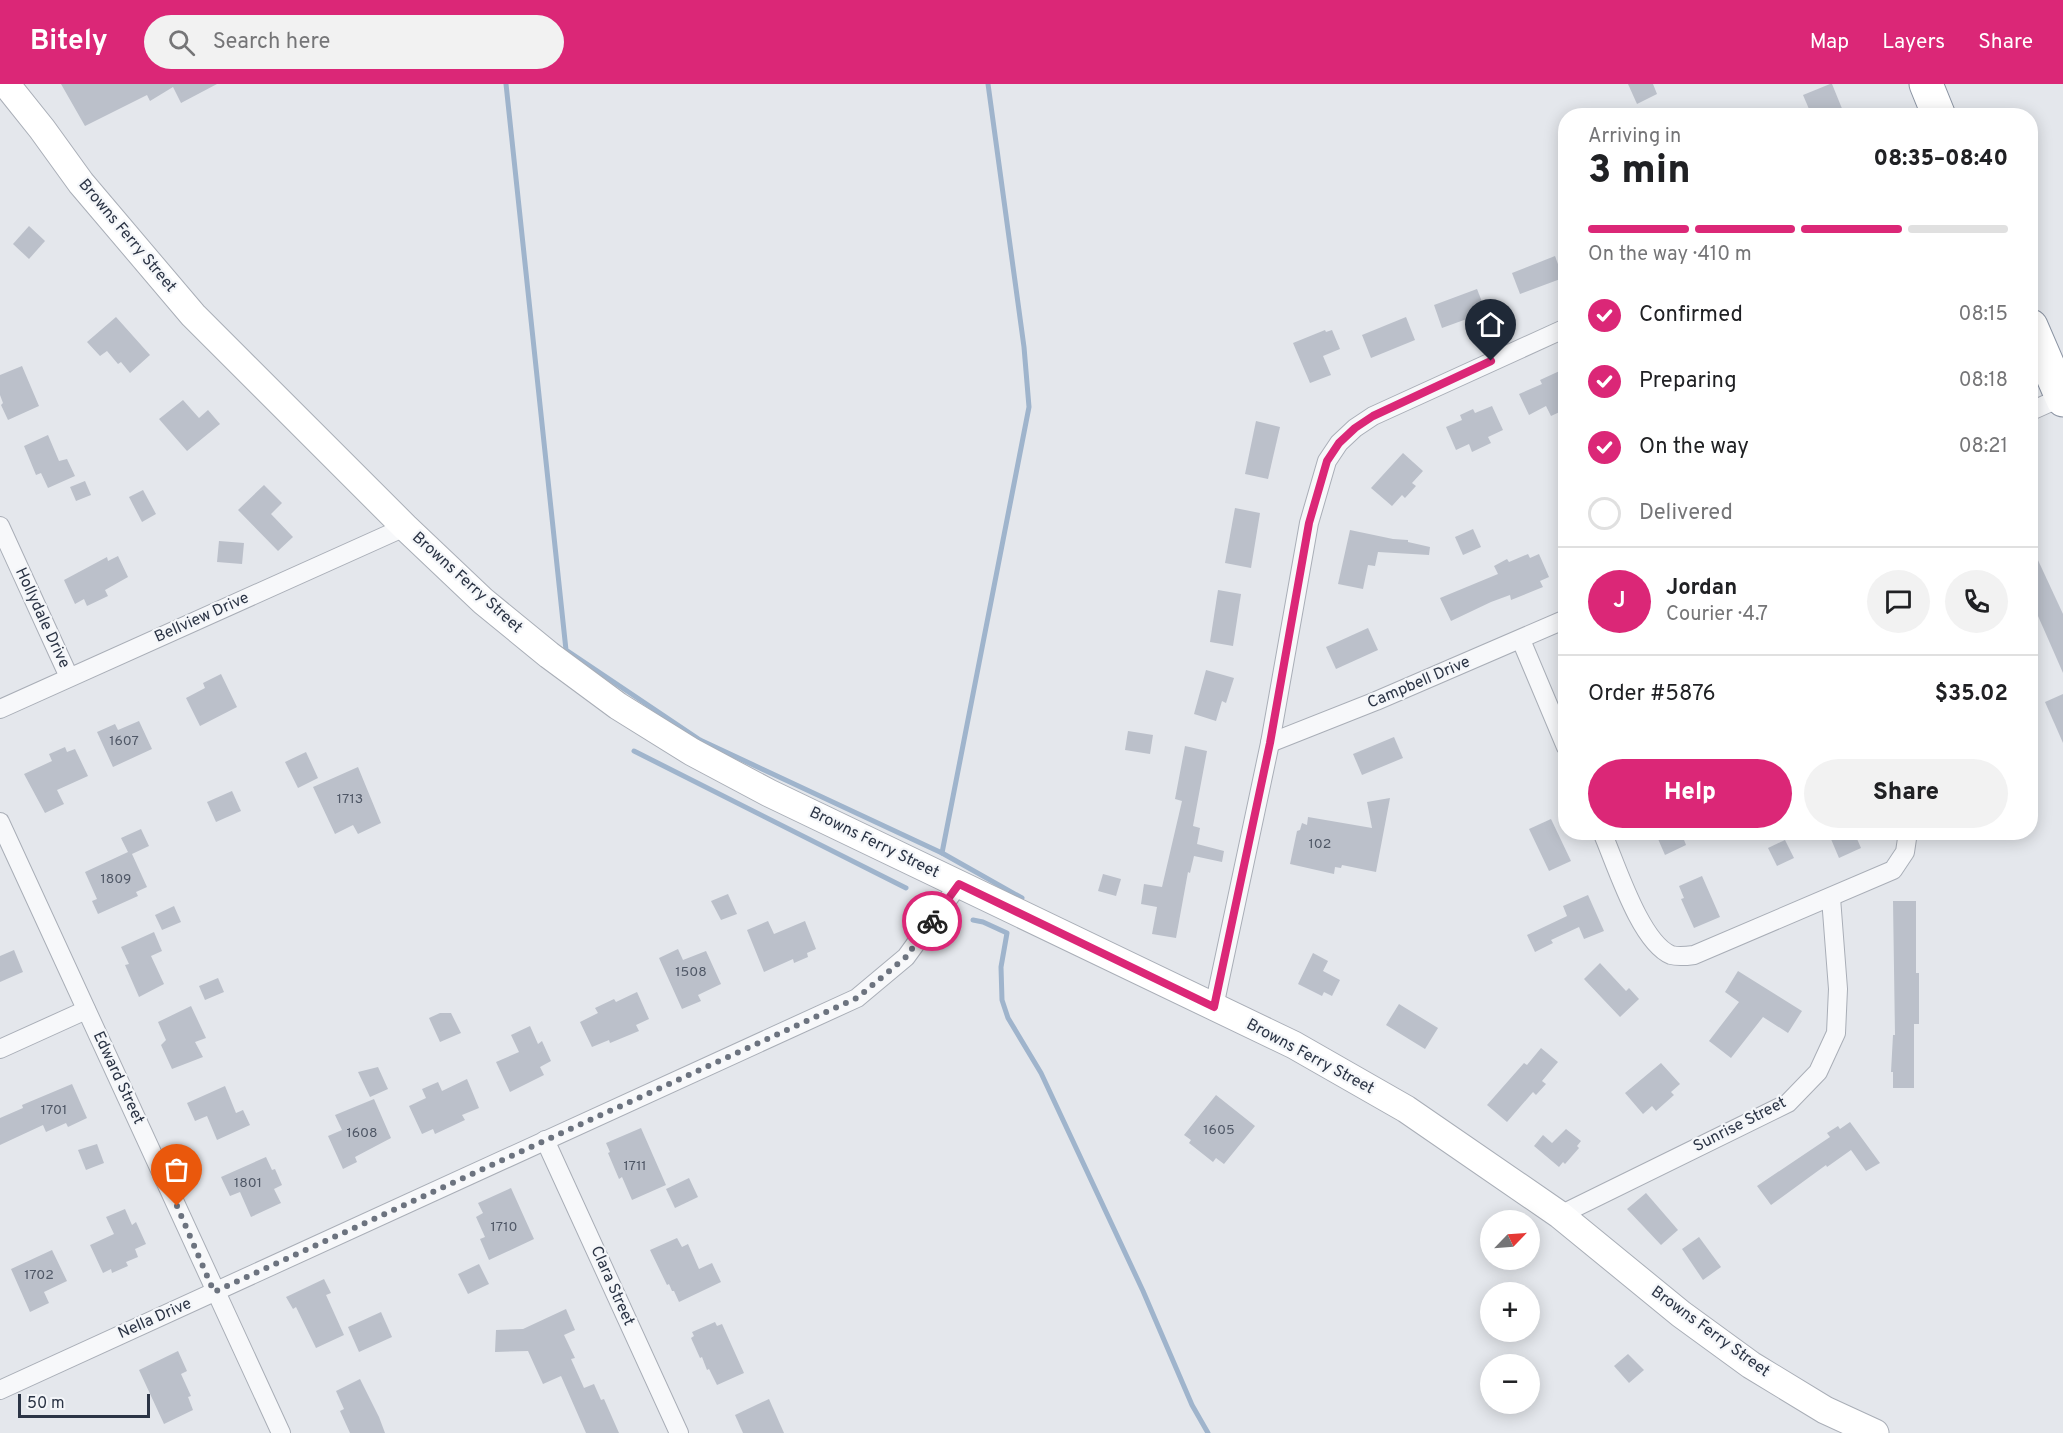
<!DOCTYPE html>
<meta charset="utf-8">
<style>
:root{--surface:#fff;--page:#f2f2f2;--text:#202124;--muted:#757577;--line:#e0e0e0;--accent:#db2777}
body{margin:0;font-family:Overpass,sans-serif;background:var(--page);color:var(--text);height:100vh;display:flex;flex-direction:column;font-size:22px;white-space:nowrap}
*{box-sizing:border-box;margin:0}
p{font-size:20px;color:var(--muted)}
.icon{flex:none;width:33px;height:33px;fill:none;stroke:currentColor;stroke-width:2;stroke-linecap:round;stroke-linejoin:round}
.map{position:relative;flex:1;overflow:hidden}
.side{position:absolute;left:1558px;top:24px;width:480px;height:732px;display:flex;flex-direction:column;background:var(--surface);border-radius:24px;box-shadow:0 3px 15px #0003}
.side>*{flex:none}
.needle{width:39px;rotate:65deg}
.tools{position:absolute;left:1480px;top:1126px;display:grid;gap:12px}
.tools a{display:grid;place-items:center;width:60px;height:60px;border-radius:50%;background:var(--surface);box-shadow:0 3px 15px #0003;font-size:30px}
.scale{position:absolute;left:18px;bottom:15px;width:132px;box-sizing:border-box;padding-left:6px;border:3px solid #2b3445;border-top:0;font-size:16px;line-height:21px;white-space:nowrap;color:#2b3445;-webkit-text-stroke:4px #f4f6f9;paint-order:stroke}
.pin{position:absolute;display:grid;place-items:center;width:51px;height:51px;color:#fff;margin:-62px -26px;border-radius:50% 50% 50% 0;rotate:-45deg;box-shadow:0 0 6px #0007}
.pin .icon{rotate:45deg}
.courier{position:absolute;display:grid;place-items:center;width:60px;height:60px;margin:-30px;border:4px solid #db2777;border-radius:50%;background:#fff;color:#222;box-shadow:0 2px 8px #0007}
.overview em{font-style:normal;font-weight:800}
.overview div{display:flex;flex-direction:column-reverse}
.overview{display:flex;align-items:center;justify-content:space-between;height:102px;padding:0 30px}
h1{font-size:39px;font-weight:800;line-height:45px}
.bar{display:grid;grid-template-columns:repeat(4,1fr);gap:9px 6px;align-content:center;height:72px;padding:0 30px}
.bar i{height:8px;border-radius:4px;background:var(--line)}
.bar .selected{background:var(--accent)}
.bar p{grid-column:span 4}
.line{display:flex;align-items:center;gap:15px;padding:0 30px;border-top:2px solid var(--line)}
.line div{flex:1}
.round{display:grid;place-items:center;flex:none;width:63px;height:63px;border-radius:32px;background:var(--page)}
ol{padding:0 30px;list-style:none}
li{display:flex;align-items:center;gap:18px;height:66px}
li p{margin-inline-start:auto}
li .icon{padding:6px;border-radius:50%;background:var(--accent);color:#fff;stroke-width:4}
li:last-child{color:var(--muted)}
li i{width:33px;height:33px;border:3px solid var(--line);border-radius:50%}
.action{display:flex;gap:12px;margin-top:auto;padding:12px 30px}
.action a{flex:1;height:69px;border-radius:36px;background:var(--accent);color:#fff;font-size:24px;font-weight:800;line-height:69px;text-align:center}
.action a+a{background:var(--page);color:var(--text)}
header{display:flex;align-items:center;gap:36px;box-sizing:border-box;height:84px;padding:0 30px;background:var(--accent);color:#fff}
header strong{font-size:28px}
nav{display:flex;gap:33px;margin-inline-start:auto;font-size:21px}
.search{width:420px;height:54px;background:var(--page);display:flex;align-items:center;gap:15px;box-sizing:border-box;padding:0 21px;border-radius:33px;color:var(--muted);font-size:22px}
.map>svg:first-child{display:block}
</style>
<header>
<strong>Bitely</strong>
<div class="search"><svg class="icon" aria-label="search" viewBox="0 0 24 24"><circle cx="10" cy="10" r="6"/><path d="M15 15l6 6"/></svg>Search here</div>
<nav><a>Map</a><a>Layers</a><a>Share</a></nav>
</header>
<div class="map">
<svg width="2063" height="1349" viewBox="0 0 2063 1349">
<rect width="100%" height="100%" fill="#e4e7ec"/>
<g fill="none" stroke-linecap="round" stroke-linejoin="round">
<g stroke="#9fb4cc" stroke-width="5">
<path d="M506,0L566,566L700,656L942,769"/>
<path d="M988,0L1024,263L1029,323L942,769L1022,814"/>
<path d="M634,667L906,804"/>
<path d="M973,836L983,838L1007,849L1001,883L1002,916L1008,934L1041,989L1143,1207L1192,1321L1208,1349"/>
</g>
</g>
<g fill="#bbc0ca">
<path d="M61,0H217L181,19L173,3L150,17L147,11L85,42Z"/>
<path d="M1628,0H1653L1657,10L1637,20Z"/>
<path d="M1830,0H1832L1845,32H1812L1803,11Z"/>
<path d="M29,142L45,157L29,175L13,160Z"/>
<path d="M1555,172L1563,194L1520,210L1512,189Z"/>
<path d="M1477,205L1486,228L1442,244L1434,221Z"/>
<path d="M116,233L150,271L130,289L121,278L118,280L107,267L100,272L87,258Z"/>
<path d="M1406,233L1415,256L1371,274L1362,251Z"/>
<path d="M1325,246L1326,248L1332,246L1340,265L1323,272L1331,291L1310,299L1293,259Z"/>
<path d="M22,282L39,322L8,336L1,321L3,319L0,311V291Z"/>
<path d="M1566,284V325L1551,332L1546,322L1529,331L1519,310L1542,300L1540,296Z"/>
<path d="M183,316L199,334L208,326L220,340L187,367L159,335Z"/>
<path d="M1492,322L1503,346L1488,353L1491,359L1472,368L1469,360L1456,366L1446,343L1462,336L1460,331L1473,325L1475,329Z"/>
<path d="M1256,337L1280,343L1268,395L1245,390Z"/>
<path d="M48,351L59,377L67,375L75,392L48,404L41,389L36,391L24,362Z"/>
<path d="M1403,369L1423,387L1412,399L1416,402L1405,414L1402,411L1392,422L1371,404Z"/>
<path d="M85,397L91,411L76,417L70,403Z"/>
<path d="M264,401L282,419L271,430L293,453L278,467L238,426Z"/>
<path d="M143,406L156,430L142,438L129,413Z"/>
<path d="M1235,424L1260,429L1251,484L1225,479Z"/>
<path d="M1473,445L1481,463L1463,471L1455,453Z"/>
<path d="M1350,446L1393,455L1408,456V458L1430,463L1429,471L1378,468L1375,482L1368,481L1363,505L1338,500Z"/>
<path d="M219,457L244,459L242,480L217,478Z"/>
<path d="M2031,461L2063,530V589L2031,516Z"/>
<path d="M1528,470L1530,474L1539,470L1549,493L1540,497L1543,503L1511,516L1510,511L1491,518L1451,537L1440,514L1498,490L1494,482L1507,475L1509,478Z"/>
<path d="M118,472L128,493L105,506L108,512L87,522L84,515L75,520L64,496L107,473L108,477Z"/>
<path d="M1218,506L1241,510L1233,562L1210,558Z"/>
<path d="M1368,544L1378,566L1336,585L1326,563Z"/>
<path d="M1206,586L1234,594L1226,619L1222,617L1216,637L1194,630Z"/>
<path d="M221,590L237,623L200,642L186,614L205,604L203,599Z"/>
<path d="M2063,610V659L2045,618Z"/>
<path d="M139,637L152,665L113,683L97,648L115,640L118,646Z"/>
<path d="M1128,647L1153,651L1150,670L1125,666Z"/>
<path d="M1394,653L1403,674L1362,691L1353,670Z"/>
<path d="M1185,662L1207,667L1193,742L1200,744L1197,760L1224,767L1222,778L1194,772L1190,789L1188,788L1176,854L1152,850L1157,823L1141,820L1144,800L1162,803L1182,717L1175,715Z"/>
<path d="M65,663L67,668L75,665L88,692L57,706L64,720L45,729L24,690L52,677L49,670Z"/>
<path d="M306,668L318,694L298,704L285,678Z"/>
<path d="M358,683L381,739L358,750L353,741L335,750L313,703Z"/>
<path d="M232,707L241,727L216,738L207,718Z"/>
<path d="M1390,714L1376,788L1342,781L1341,784L1335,783L1334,790L1290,780L1297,747L1300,746L1302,739L1307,741L1308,733L1372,744L1367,718Z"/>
<path d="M1551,735L1571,777L1549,787L1529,745Z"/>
<path d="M141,745L149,762L132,770L147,803L136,808L138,812L98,830L92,817L97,815L85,788L128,768L121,754Z"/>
<path d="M1655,748H1681L1686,761L1665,771Z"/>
<path d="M1828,748H1854L1861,764L1839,774Z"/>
<path d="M1785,756L1794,774L1777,782L1768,764Z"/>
<path d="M1103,790L1121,795L1116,812L1098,807Z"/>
<path d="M1702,792L1720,833L1694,844L1681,815L1684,814L1679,802Z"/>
<path d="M728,810L737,830L721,836L711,817Z"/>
<path d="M1588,811L1604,847L1584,855L1579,843L1551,856L1553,859L1535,868L1527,851L1567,832L1563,822Z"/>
<path d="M1893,817H1916V889H1919V940H1914V1004H1893V988H1891L1893,951H1895Z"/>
<path d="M174,822L181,838L162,846L155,831Z"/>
<path d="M768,837L774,850L805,837L816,865L807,869L808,873L794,879L793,875L764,888L747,846Z"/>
<path d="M154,848L162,867L151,872L164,900L139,913L125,881L129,880L121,863Z"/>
<path d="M678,865L683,876L706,867L721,900L698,911L701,917L682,925L659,874Z"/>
<path d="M14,866L23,888L0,898V872Z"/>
<path d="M1313,869L1328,877L1323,887L1340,896L1332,912L1324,908L1322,912L1298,900Z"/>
<path d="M1600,879L1626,907L1629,904L1639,915L1620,933L1584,895Z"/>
<path d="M1738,887L1802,927L1788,949L1763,933L1731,974L1709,957L1739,918L1725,908Z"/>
<path d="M218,894L224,908L205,916L199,902Z"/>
<path d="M637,908L649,935L636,941L639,947L610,959L609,956L592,963L580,938L598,929L595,924L614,915L616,918Z"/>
<path d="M1399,920L1438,944L1425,965L1386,941Z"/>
<path d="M191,922L206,954L195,958L203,973L172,985L161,961L166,956L158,938Z"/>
<path d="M440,929H451L461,949L440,958L429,934Z"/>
<path d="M530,942L538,960L542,957L551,977L540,983L544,991L510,1008L496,978L519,968L511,951Z"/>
<path d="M1541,964L1558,978L1542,997L1546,1000L1536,1011L1533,1008L1507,1038L1487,1021L1524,979L1527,981Z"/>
<path d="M1661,979L1680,1000L1671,1008L1674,1011L1656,1027L1652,1022L1643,1030L1625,1009Z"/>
<path d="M378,983L388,1005L370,1013L358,988Z"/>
<path d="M467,995L479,1024L462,1031L465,1036L435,1050L433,1045L422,1050L409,1022L426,1014L422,1005L438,998L442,1007Z"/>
<path d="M72,1000L87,1034L68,1043L66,1039L46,1048L43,1041L0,1061V1034L23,1024L22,1021Z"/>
<path d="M225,1002L236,1029L243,1026L250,1041L217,1056L207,1032L195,1037L187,1019Z"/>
<path d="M1216,1011L1255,1042L1224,1080L1216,1074L1213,1078L1189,1059L1191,1056L1184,1051Z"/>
<path d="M374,1015L391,1054L355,1073L357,1078L343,1085L328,1052L342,1046L335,1031Z"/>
<path d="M1850,1038L1880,1079L1866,1087L1851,1066L1827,1083L1826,1081L1771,1121L1757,1102L1830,1053L1827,1049L1838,1042L1840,1045Z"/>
<path d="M641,1044L666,1101L632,1116L622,1093L619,1095L608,1069L610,1068L606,1059Z"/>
<path d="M1566,1045L1581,1057L1577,1062L1579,1064L1565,1080L1563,1078L1559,1083L1534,1062L1543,1051L1552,1059Z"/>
<path d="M97,1060L104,1079L86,1086L78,1066Z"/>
<path d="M266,1073L272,1086L275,1085L282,1101L274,1105L281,1119L251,1133L240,1108L230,1112L221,1093Z"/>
<path d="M689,1094L698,1113L675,1124L666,1105Z"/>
<path d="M511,1104L534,1155L489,1176L480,1155L485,1153L476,1133L483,1129L478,1119Z"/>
<path d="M1646,1109L1678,1146L1661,1161L1627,1125Z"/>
<path d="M125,1125L132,1141L136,1138L146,1160L135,1165L138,1173L126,1178L128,1182L112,1189L111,1185L103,1189L90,1161L114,1150L106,1133Z"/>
<path d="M1699,1153L1721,1183L1703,1196L1682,1165Z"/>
<path d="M677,1154L682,1163L688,1160L699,1185L712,1179L721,1198L679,1218L674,1207H672L669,1200L667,1201L650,1166Z"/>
<path d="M52,1166L67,1197L44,1208L49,1219L30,1228L11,1185Z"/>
<path d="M479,1180L489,1200L468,1210L458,1190Z"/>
<path d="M324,1195L331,1209L326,1211L344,1251L316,1264L296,1223L293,1225L286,1213Z"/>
<path d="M566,1225L575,1246L564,1251L575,1274L571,1275L584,1304L594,1300L601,1316L604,1315L619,1349H586L561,1292L543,1300L528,1267L495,1268L496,1246L523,1245Z"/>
<path d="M381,1228L392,1253L359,1268L348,1243Z"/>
<path d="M715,1238L717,1242L722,1240L744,1289L717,1301L709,1285L707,1286L702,1273L700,1274L691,1254L694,1252L692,1248Z"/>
<path d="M178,1267L187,1287L181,1290L191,1312L188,1313L193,1326L164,1340L139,1286Z"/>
<path d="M1628,1270L1644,1286L1629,1299L1614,1282Z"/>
<path d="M360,1295L379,1333L385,1349H350L340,1327L344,1325L336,1307Z"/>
<path d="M769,1315L784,1349H743L735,1331Z"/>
</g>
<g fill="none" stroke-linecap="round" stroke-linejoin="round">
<defs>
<g id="street">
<path d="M2031,327L2062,313"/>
<path d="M0,442L69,593"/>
<path d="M1521,556L1566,663"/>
<path d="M0,625L405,443"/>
<path d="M1270,659L1376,617L1566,535"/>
<path d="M0,738L281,1349"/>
<path d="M1602,748C1616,780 1640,858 1671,871C1678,873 1687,872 1694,871L1893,786L1905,768L1908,748"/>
<path d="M1214,923L1270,659L1309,439L1327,377L1339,359L1355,344L1373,332L1566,244"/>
<path d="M0,965L86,926"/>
<path d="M545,1056L679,1349"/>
<path d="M1560,1131L1788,1019L1818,988L1836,949L1838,905L1831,814"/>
<path d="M0,1306L857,914L906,873L959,800"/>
</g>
<path id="secondary" d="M6,0L42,45L81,99L193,231L405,443L483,517L549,571L618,622L692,668L769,709L1294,961L1406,1025L1560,1131L1681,1230L1751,1281L1825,1326L1875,1349"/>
<g id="highway">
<path d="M1926,0L1939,32"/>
<path d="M2031,242L2063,316"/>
</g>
</defs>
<use href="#street" stroke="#a9aeb7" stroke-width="20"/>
<use href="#secondary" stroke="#a9aeb7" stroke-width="29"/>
<use href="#highway" stroke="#8b94a3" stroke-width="35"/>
<use href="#street" stroke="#f7f8fa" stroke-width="18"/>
<use href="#secondary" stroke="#fff" stroke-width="27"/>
<use href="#highway" stroke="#fff" stroke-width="33"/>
</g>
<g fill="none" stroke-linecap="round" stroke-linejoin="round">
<path stroke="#6c737f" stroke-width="6" stroke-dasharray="0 10.8" d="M177,1122L214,1208L857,914L906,873L932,837"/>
<path stroke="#db2777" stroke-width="8" d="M932,837L959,800L1214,923L1270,659L1309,439L1327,377L1339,359L1355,344L1373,332L1491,277"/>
</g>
<g text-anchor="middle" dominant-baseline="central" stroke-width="4.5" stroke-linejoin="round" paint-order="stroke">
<g font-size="14" fill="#4f5766">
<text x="124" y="657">1607</text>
<text x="350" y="715">1713</text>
<text x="1320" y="760">102</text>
<text x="116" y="795">1809</text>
<text x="691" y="888">1508</text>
<text x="54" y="1026">1701</text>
<text x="1219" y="1046">1605</text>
<text x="362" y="1049">1608</text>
<text x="635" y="1082">1711</text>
<text x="248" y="1099">1801</text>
<text x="504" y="1143">1710</text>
<text x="39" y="1191">1702</text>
</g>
<g font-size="16" fill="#2b3445" stroke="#f4f6f9">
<text transform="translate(127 152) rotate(50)">Browns Ferry Street</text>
<text transform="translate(467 499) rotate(42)">Browns Ferry Street</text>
<text transform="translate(42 534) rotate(65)">Hollydale Drive</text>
<text transform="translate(202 534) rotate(-24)">Bellview Drive</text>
<text transform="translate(1419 599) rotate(-23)">Campbell Drive</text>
<text transform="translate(874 759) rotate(26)">Browns Ferry Street</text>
<text transform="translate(1310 973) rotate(28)">Browns Ferry Street</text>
<text transform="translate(118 994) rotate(65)">Edward Street</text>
<text transform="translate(1740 1041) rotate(-27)">Sunrise Street</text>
<text transform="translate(612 1202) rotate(66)">Clara Street</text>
<text transform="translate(155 1235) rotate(-24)">Nella Drive</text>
<text transform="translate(1710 1248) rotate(36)">Browns Ferry Street</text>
</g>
</g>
</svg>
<div class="tools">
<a><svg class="needle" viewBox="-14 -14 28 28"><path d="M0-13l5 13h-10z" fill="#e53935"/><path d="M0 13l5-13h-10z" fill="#757577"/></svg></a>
<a>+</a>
<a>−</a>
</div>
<div class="scale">50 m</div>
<div class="pin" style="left:177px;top:1122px;background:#ea580c"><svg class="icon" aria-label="bag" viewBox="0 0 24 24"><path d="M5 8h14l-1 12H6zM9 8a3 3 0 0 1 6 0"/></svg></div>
<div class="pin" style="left:1491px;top:277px;background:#1f2937"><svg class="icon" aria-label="home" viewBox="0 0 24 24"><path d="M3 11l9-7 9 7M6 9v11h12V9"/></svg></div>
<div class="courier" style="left:932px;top:837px"><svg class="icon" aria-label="bike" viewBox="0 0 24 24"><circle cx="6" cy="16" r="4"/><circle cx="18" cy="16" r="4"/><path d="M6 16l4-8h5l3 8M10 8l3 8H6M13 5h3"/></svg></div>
<section class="side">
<div class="overview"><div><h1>3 min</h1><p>Arriving in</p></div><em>08:35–08:40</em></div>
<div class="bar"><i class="selected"></i><i class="selected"></i><i class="selected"></i><i></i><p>On the way · 410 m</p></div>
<ol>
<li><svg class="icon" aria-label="check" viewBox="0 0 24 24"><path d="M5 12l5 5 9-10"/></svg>Confirmed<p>08:15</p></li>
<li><svg class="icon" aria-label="check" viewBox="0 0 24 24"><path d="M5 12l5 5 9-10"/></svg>Preparing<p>08:18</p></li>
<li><svg class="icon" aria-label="check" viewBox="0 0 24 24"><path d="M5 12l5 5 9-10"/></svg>On the way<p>08:21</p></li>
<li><i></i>Delivered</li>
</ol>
<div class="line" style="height:108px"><b class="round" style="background:var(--accent);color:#fff">J</b><div><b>Jordan</b><p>Courier · 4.7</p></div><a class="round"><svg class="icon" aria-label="chat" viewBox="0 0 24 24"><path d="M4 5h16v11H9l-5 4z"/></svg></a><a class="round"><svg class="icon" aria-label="phone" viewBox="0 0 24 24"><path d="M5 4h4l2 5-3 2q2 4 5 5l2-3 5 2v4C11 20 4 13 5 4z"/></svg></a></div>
<div class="line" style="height:78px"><div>Order #5876</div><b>$35.02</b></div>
<div class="action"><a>Help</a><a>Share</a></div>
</section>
</div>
